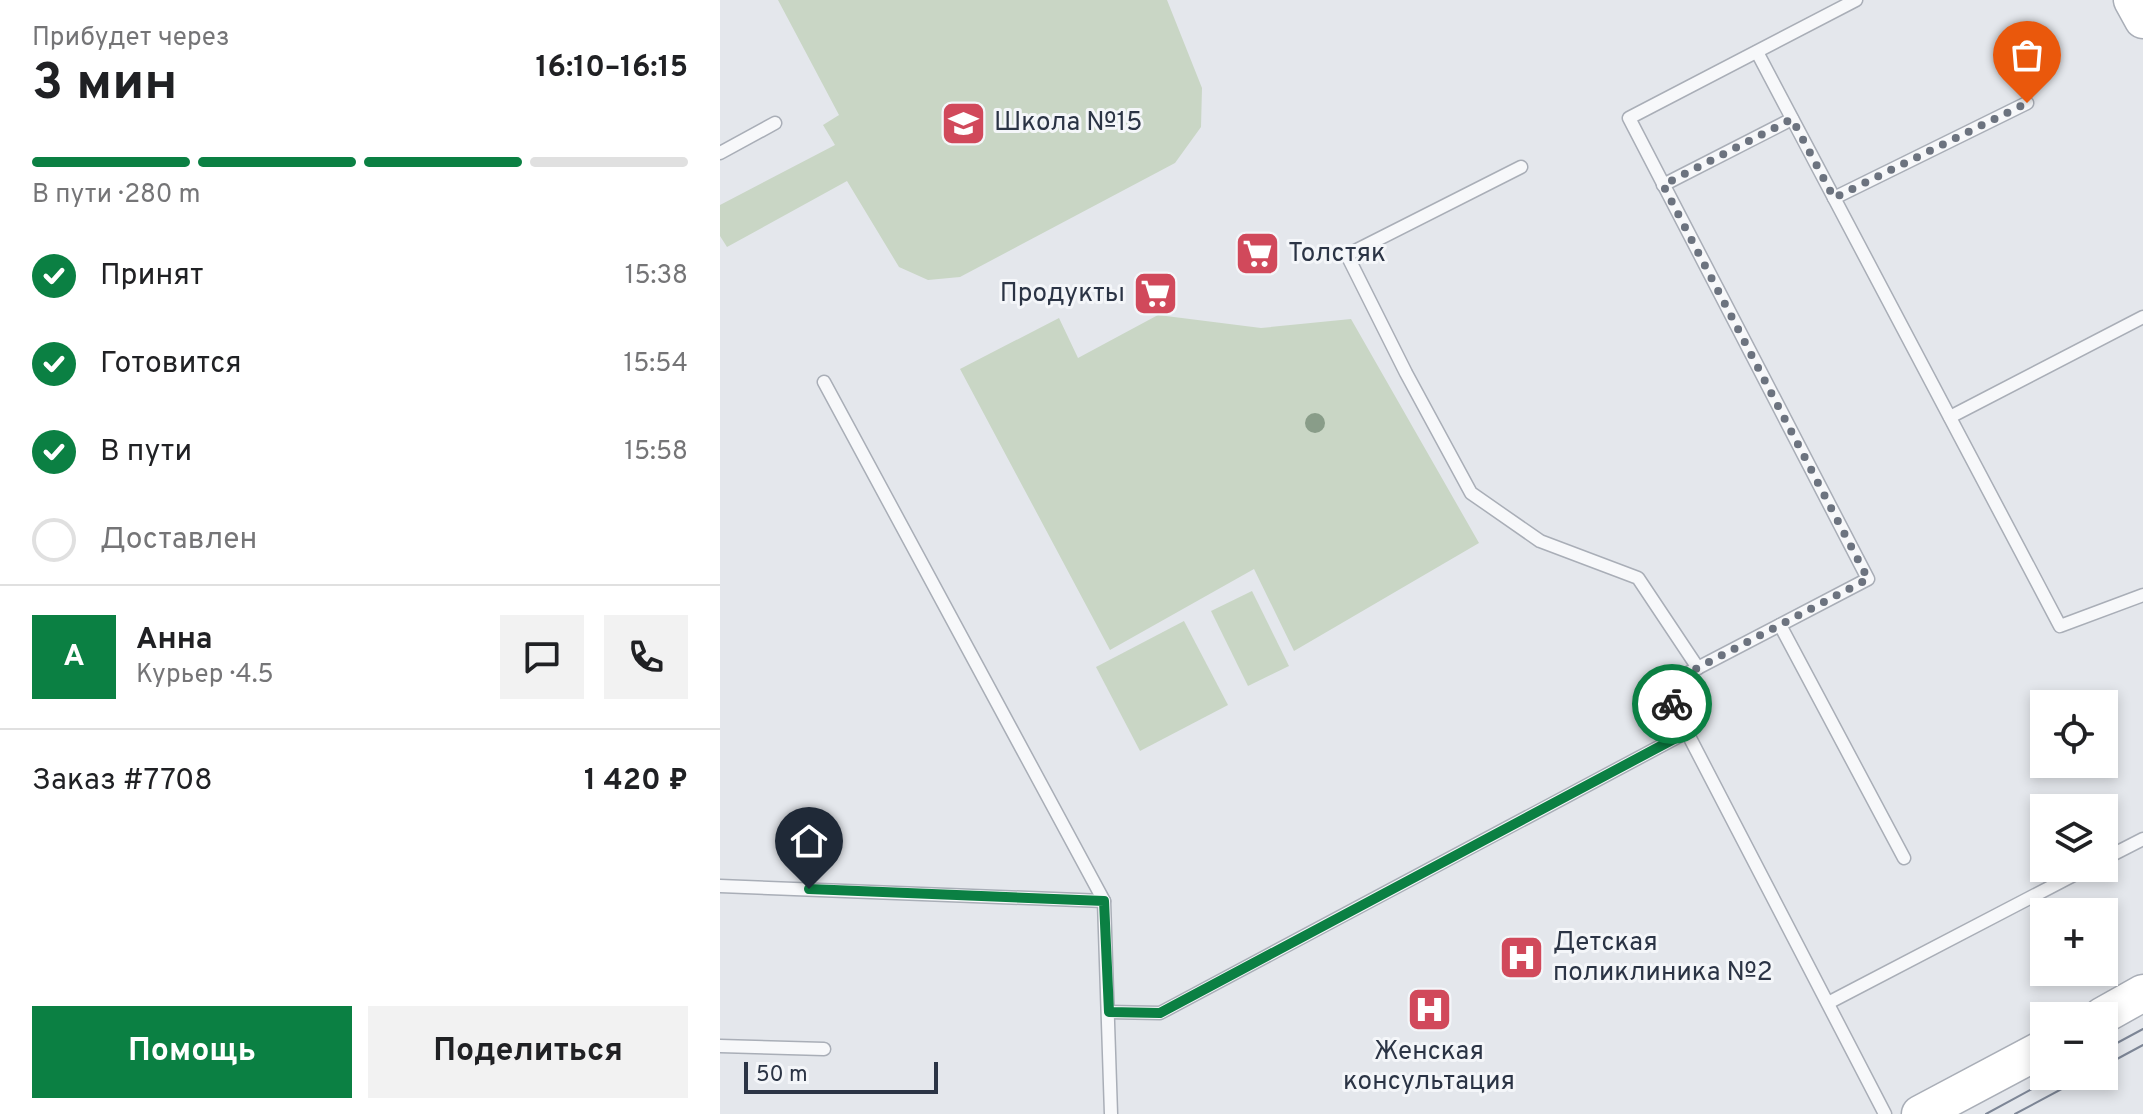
<!DOCTYPE html>
<html lang="ru">
<meta charset="utf-8">
<style>
:root{--surface:#fff;--page:#f2f2f2;--text:#202124;--muted:#757577;--line:#e0e0e0;--accent:#0b8043}
body{margin:0;font-family:Overpass,sans-serif;background:var(--page);color:var(--text);height:100vh;display:flex;flex-direction:column;font-size:30px;white-space:nowrap}
*{box-sizing:border-box;margin:0}
p{font-size:26px;color:var(--muted)}
.icon{flex:none;width:44px;height:44px;fill:none;stroke:currentColor;stroke-width:2;stroke-linecap:round;stroke-linejoin:round}
.map{position:relative;flex:1;overflow:hidden}
.drawer{display:flex;flex-direction:column;background:var(--surface);width:720px}
.drawer>*{flex:none}
.fabs{position:absolute;left:1310px;top:690px;display:grid;gap:16px}
.fabs a{display:grid;place-items:center;width:88px;height:88px;border-radius:0px;background:var(--surface);box-shadow:0 4px 12px #0003;font-size:40px}
.scale{position:absolute;left:24px;bottom:20px;width:194px;box-sizing:border-box;padding-left:8px;border:4px solid #2b3445;border-top:0;font-size:22px;line-height:28px;white-space:nowrap;color:#2b3445;-webkit-text-stroke:6px #f4f6f9;paint-order:stroke}
.pin{position:absolute;display:grid;place-items:center;width:68px;height:68px;color:#fff;margin:-82px -34px;border-radius:50% 50% 50% 0;rotate:-45deg;box-shadow:0 0 8px #0007}
.pin .icon{rotate:45deg}
.courier{position:absolute;display:grid;place-items:center;width:80px;height:80px;margin:-40px;border:6px solid #0b8043;border-radius:50%;background:#fff;color:#222;box-shadow:0 2px 10px #0007}
.overview em{font-style:normal;font-weight:700}
.overview div{display:flex;flex-direction:column-reverse}
.overview{display:flex;align-items:center;justify-content:space-between;height:136px;padding:0 32px}
h1{font-size:52px;font-weight:700;line-height:60px}
.bar{display:grid;grid-template-columns:repeat(4,1fr);gap:12px 8px;align-content:center;height:96px;padding:0 32px}
.bar i{height:10px;border-radius:6px;background:var(--line)}
.bar .on{background:var(--accent)}
.bar p{grid-column:span 4}
.line{display:flex;align-items:center;gap:20px;padding:0 32px;border-top:2px solid var(--line)}
.line div{flex:1}
.round{display:grid;place-items:center;flex:none;width:84px;height:84px;border-radius:0px;background:var(--page)}
ol{padding:0 32px;list-style:none}
li{display:flex;align-items:center;gap:24px;height:88px}
li p{margin-inline-start:auto}
li .icon{padding:8px;border-radius:50%;background:var(--accent);color:#fff;stroke-width:4}
li:last-child{color:var(--muted)}
li i{width:44px;height:44px;border:4px solid var(--line);border-radius:50%}
.action{display:flex;gap:16px;margin-top:auto;padding:16px 32px}
.action a{flex:1;height:92px;border-radius:0px;background:var(--accent);color:#fff;font-size:32px;font-weight:700;line-height:92px;text-align:center}
.action a+a{background:var(--page);color:var(--text)}
main{display:flex;flex:1;min-height:0}
.map>svg:first-child{display:block}
</style>
<main>
<section class="drawer">
<div class="overview"><div><h1>3 мин</h1><p>Прибудет через</p></div><em>16:10–16:15</em></div>
<div class="bar"><i class="on"></i><i class="on"></i><i class="on"></i><i></i><p>В пути · 280 m</p></div>
<ol>
<li><svg class="icon" aria-label="check" viewBox="0 0 24 24"><path d="M5 12l5 5 9-10"/></svg>Принят<p>15:38</p></li>
<li><svg class="icon" aria-label="check" viewBox="0 0 24 24"><path d="M5 12l5 5 9-10"/></svg>Готовится<p>15:54</p></li>
<li><svg class="icon" aria-label="check" viewBox="0 0 24 24"><path d="M5 12l5 5 9-10"/></svg>В пути<p>15:58</p></li>
<li><i></i>Доставлен</li>
</ol>
<div class="line" style="height:144px"><b class="round" style="background:var(--accent);color:#fff">А</b><div><b>Анна</b><p>Курьер · 4.5</p></div><a class="round"><svg class="icon" aria-label="chat" viewBox="0 0 24 24"><path d="M4 5h16v11H9l-5 4z"/></svg></a><a class="round"><svg class="icon" aria-label="phone" viewBox="0 0 24 24"><path d="M5 4h4l2 5-3 2q2 4 5 5l2-3 5 2v4C11 20 4 13 5 4z"/></svg></a></div>
<div class="line" style="height:104px"><div>Заказ #7708</div><b>1 420 ₽</b></div>
<div class="action"><a>Помощь</a><a>Поделиться</a></div>
</section>
<div class="map">
<svg width="1423" height="1114" viewBox="0 0 1423 1114">
<rect width="100%" height="100%" fill="#e4e7ec"/>
<g fill="#c9d6c5">
<path d="M58,0H447L482,88L481,127L455,163L240,277L208,280L179,267L127,181L7,247L0,236V205L115,145L103,125L119,115Z"/>
<path d="M438,315L541,328L631,319L759,543L574,651L534,569L390,650L240,369L339,318L358,358Z"/>
<path d="M532,591L569,666L528,686L491,611Z"/>
<path d="M464,621L508,705L420,751L376,667Z"/>
</g>
<g fill="none" stroke-linecap="round" stroke-linejoin="round">
<defs>
<g id="lane">
<path d="M1136,0L909,118L1148,579L943,686L1165,1114"/>
<path d="M1037,52L1340,626L1423,595"/>
<path d="M0,153L55,123"/>
<path d="M801,167L627,255L686,373L751,493L820,541L918,578L978,668"/>
<path d="M943,185L1072,119"/>
<path d="M1114,198L1307,103"/>
<path d="M104,382L384,901L391,1114"/>
<path d="M1230,417L1423,317"/>
<path d="M1060,625L1184,858"/>
<path d="M1384,859L1423,839"/>
<path d="M0,886L384,901"/>
<path d="M1108,1003L1367,868"/>
<path d="M389,1012L440,1013L967,732"/>
<path d="M0,1046L104,1049"/>
</g>
<g id="secondary">
<path d="M1412,0L1423,20"/>
<path d="M1382,1016L1423,993"/>
<path d="M1200,1114L1324,1048"/>
</g>
</defs>
<use href="#lane" stroke="#a9aeb7" stroke-width="15"/>
<use href="#secondary" stroke="#a9aeb7" stroke-width="39"/>
<use href="#lane" stroke="#f7f8fa" stroke-width="12"/>
<use href="#secondary" stroke="#fff" stroke-width="36"/>
<g stroke="#7d8696" stroke-width="2">
<path d="M1384,1050L1423,1029"/>
<path d="M1384,1066L1423,1045"/>
<path d="M1266,1114L1336,1076"/>
<path d="M1295,1114L1366,1076"/>
</g>
</g>
<circle fill="#899d89" cx="595" cy="423" r="10"/>
<g fill="none" stroke-linecap="round" stroke-linejoin="round">
<path stroke="#6c737f" stroke-width="8" stroke-dasharray="0 14.4" d="M952,704L943,686L1148,579L943,185L1072,119L1114,198L1307,103"/>
<path stroke="#0b8043" stroke-width="10" d="M89,889L384,901L389,1012L440,1013L967,732L952,704"/>
</g>
<defs>
<symbol id="school-square" viewBox="-11 -11 22 22"><rect x="-9" y="-9" width="18" height="18" rx="4" fill="#d1495b" stroke="#f4f6f9"/><path d="M0-5L7-2L0 1L-7-2ZM-4 1L0 2.5L4 1V4Q0 6-4 4Z" fill="#fff"/></symbol>
<symbol id="supermarket-square" viewBox="-11 -11 22 22"><rect x="-9" y="-9" width="18" height="18" rx="4" fill="#d1495b" stroke="#f4f6f9"/><path d="M-6-5.5h2.5l.6 2H6L4.5 2H-2.5L-4.4-4H-6ZM-1.5 3.2a1.3 1.3 0 1 0 .1 0ZM3 3.2a1.3 1.3 0 1 0 .1 0Z" fill="#fff"/></symbol>
<symbol id="hospital-square" viewBox="-11 -11 22 22"><rect x="-9" y="-9" width="18" height="18" rx="4" fill="#d1495b" stroke="#f4f6f9"/><path d="M-5-5h3v3.5h4V-5h3V5h-3V1.5h-4V5h-3Z" fill="#fff"/></symbol>
</defs>
<g fill-rule="evenodd">
<use href="#school-square" x="218" y="98" width="51" height="51"/>
<use href="#supermarket-square" x="512" y="228" width="51" height="51"/>
<use href="#supermarket-square" x="410" y="268" width="51" height="51"/>
<use href="#hospital-square" x="776" y="932" width="51" height="51"/>
<use href="#hospital-square" x="684" y="984" width="51" height="51"/>
</g>
<g text-anchor="middle" dominant-baseline="central" stroke-width="6" stroke-linejoin="round" paint-order="stroke">
<g font-size="26" fill="#2b3445" stroke="#f4f6f9" text-anchor="start">
<text x="274" y="123">Школа №15</text>
<text x="568" y="254">Толстяк</text>
<text x="405" y="294" text-anchor="end">Продукты</text>
<text x="833" y="943">Детская<tspan x="833" dy="30">поликлиника №2</tspan></text>
<text x="709" y="1052" text-anchor="middle">Женская<tspan x="709" dy="30">консультация</tspan></text>
</g>
</g>
</svg>
<div class="fabs">
<a><svg class="icon" aria-label="locate" viewBox="0 0 24 24"><circle cx="12" cy="12" r="6"/><path d="M12 2v4M12 18v4M2 12h4M18 12h4"/></svg></a>
<a><svg class="icon" aria-label="layers" viewBox="0 0 24 24"><path d="M12 4l9 5-9 5-9-5zM3 14l9 5 9-5"/></svg></a>
<a>+</a>
<a>−</a>
</div>
<div class="scale">50 m</div>
<div class="pin" style="left:1307px;top:103px;background:#ea580c"><svg class="icon" aria-label="bag" viewBox="0 0 24 24"><path d="M5 8h14l-1 12H6zM9 8a3 3 0 0 1 6 0"/></svg></div>
<div class="pin" style="left:89px;top:889px;background:#1f2937"><svg class="icon" aria-label="home" viewBox="0 0 24 24"><path d="M3 11l9-7 9 7M6 9v11h12V9"/></svg></div>
<div class="courier" style="left:952px;top:704px"><svg class="icon" aria-label="bike" viewBox="0 0 24 24"><circle cx="6" cy="16" r="4"/><circle cx="18" cy="16" r="4"/><path d="M6 16l4-8h5l3 8M10 8l3 8H6M13 5h3"/></svg></div>
</div>
</main>
